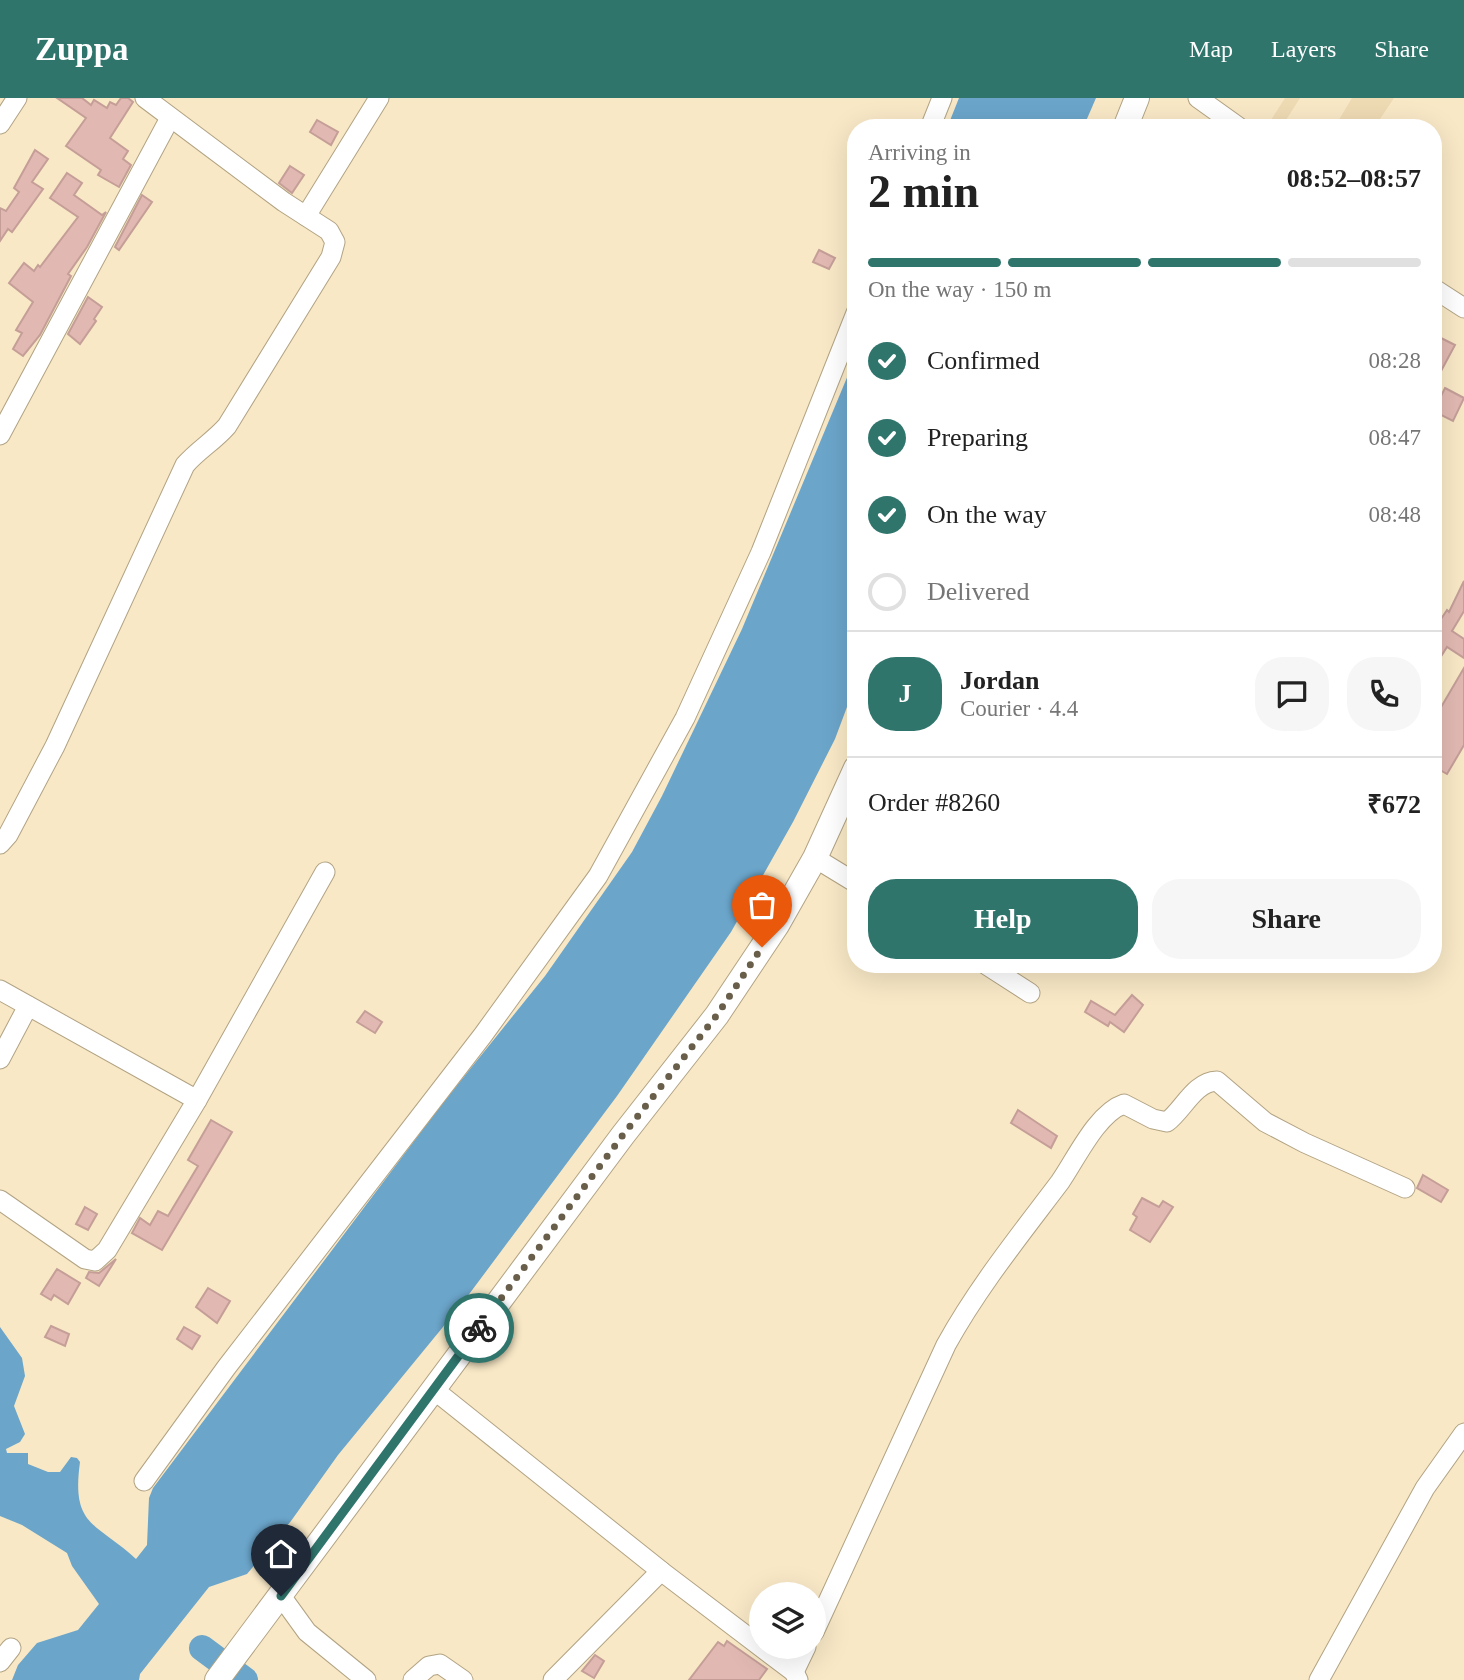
<!DOCTYPE html>
<meta charset="utf-8">
<style>
:root{--surface:#fff;--page:#f6f6f6;--text:#222;--muted:#767676;--line:#e0e0e0;--accent:#2f756c}
body{margin:0;font-family:"Times New Roman",serif;background:var(--page);color:var(--text);height:100vh;display:flex;flex-direction:column;font-size:26px;white-space:nowrap}
*{box-sizing:border-box;margin:0}
p{font-size:23px;color:var(--muted)}
.icon{flex:none;width:38px;height:38px;fill:none;stroke:currentColor;stroke-width:2;stroke-linecap:round;stroke-linejoin:round}
.map{position:relative;flex:1;overflow:hidden}
.sheet{position:absolute;left:847px;top:21px;width:595px;height:854px;display:flex;flex-direction:column;background:var(--surface);border-radius:28px;box-shadow:0 7px 28px #0002}
.sheet>*{flex:none}
.fabs{position:absolute;left:749px;top:1484px;display:grid;gap:14px}
.fabs a{display:grid;place-items:center;width:77px;height:77px;border-radius:50%;background:var(--surface);box-shadow:0 7px 28px #0002;font-size:35px}
.pin{position:absolute;display:grid;place-items:center;width:60px;height:60px;color:#fff;margin:-72px -30px;border-radius:50% 50% 50% 0;rotate:-45deg;box-shadow:0 0 7px #0007}
.pin .icon{rotate:45deg}
.courier{position:absolute;display:grid;place-items:center;width:70px;height:70px;margin:-35px;border:5px solid #2f756c;border-radius:50%;background:#fff;color:#222;box-shadow:0 2px 9px #0007}
.summary em{font-style:normal;font-weight:700}
.summary div{display:flex;flex-direction:column-reverse}
.summary{display:flex;align-items:center;justify-content:space-between;height:119px;padding:0 21px}
h1{font-size:46px;font-weight:700;line-height:52px}
.bar{display:grid;grid-template-columns:repeat(4,1fr);gap:10px 7px;align-content:center;height:84px;padding:0 21px}
.bar i{height:9px;border-radius:5px;background:var(--line)}
.bar .selected{background:var(--accent)}
.bar p{grid-column:span 4}
.line{display:flex;align-items:center;gap:18px;padding:0 21px;border-top:2px solid var(--line)}
.line div{flex:1}
.round{display:grid;place-items:center;flex:none;width:74px;height:74px;border-radius:28px;background:var(--page)}
ol{padding:0 21px;list-style:none}
li{display:flex;align-items:center;gap:21px;height:77px}
li p{margin-inline-start:auto}
li .icon{padding:7px;border-radius:50%;background:var(--accent);color:#fff;stroke-width:4}
li:last-child{color:var(--muted)}
li i{width:38px;height:38px;border:4px solid var(--line);border-radius:50%}
.button{display:flex;gap:14px;margin-top:auto;padding:14px 21px}
.button a{flex:1;height:80px;border-radius:28px;background:var(--accent);color:#fff;font-size:28px;font-weight:700;line-height:80px;text-align:center}
.button a+a{background:var(--page);color:var(--text)}
header{display:flex;align-items:center;gap:42px;box-sizing:border-box;height:98px;padding:0 35px;background:var(--accent);color:#fff}
header strong{font-size:33px}
nav{display:flex;gap:38px;margin-inline-start:auto;font-size:24px}
.map>svg:first-child{display:block}
</style>
<header>
<strong>Zuppa</strong>
<nav><a>Map</a><a>Layers</a><a>Share</a></nav>
</header>
<div class="map">
<svg width="1464" height="1582" viewBox="0 0 1464 1582">
<rect width="100%" height="100%" fill="#f8e8c6"/>
<g fill="#eedab3">
<path d="M1285,0H1300L1281,30H1276L1269,25Z"/>
<path d="M1352,0H1394L1374,30H1334Z"/>
</g>
<g fill="#6ba5ca">
<path d="M959,0H1096L1083,30H947Z"/>
<path d="M856,258V585L835,641L793,724L731,834L617,998L461,1207L338,1357L291,1423L247,1476L209,1489L140,1576L139,1582H12L18,1567L37,1545L78,1532L99,1506L72,1468L67,1455L22,1427L0,1418V1229L22,1260L25,1278L14,1308L25,1336L20,1344L6,1351L7,1355H28V1366L48,1374H60L71,1359L77,1360L80,1364C71,1429 96,1424 136,1461L147,1447L149,1400L153,1390L442,1006L545,878L632,754L662,698L742,531Z"/>
</g>
<g fill="none" stroke-linecap="round" stroke-linejoin="round">
<path stroke="#6ba5ca" stroke-width="26" d="M202,1550L245,1582"/>
</g>
<g fill="#e1b9b2" stroke="#c59e98" stroke-width="2">
<path d="M57,0H82L91,7L94,2L107,10L110,4L116,7L121,0H128L133,4L110,40L128,53L123,61L131,67L119,89L98,77L101,72L66,48L86,20Z"/>
<path d="M317,22L338,34L331,47L310,34Z"/>
<path d="M35,52L48,61L32,84L43,91L12,134L8,131L0,143V110L6,113L19,94L14,90Z"/>
<path d="M290,68L304,77L292,95L279,85Z"/>
<path d="M67,75L82,85L74,97L102,117L106,114L87,149L68,176L71,178L40,237L23,258L13,251L22,235L16,232L33,204L9,185L24,165L34,173L38,167L40,169L78,119L50,100Z"/>
<path d="M142,97L152,104L119,152L115,149Z"/>
<path d="M819,152L835,160L829,171L813,164Z"/>
<path d="M88,199L102,209L94,221L96,223L80,246L68,236Z"/>
<path d="M1433,236L1455,247L1433,288Z"/>
<path d="M1445,290L1464,300L1453,323L1433,313V299L1439,302Z"/>
<path d="M1464,483V513L1452,533L1464,541V560L1447,549L1433,571V533L1447,512L1449,514Z"/>
<path d="M1464,570V647L1447,676L1433,668V607L1440,611Z"/>
<path d="M1132,897L1143,907L1124,934L1110,924L1108,928L1085,914L1091,903L1115,917Z"/>
<path d="M365,913L382,924L375,935L357,924Z"/>
<path d="M1018,1012L1057,1038L1051,1050L1011,1025Z"/>
<path d="M211,1022L232,1034L162,1152L132,1135L140,1120L150,1127L158,1113L168,1118L198,1068L188,1062Z"/>
<path d="M1423,1077L1448,1092L1441,1104L1417,1090Z"/>
<path d="M1142,1100L1159,1109L1163,1103L1173,1109L1150,1144L1130,1132L1137,1119L1133,1116Z"/>
<path d="M85,1109L97,1116L88,1132L76,1126Z"/>
<path d="M116,1161L99,1188L86,1180L89,1174L99,1175Z"/>
<path d="M57,1171L80,1185L68,1206L54,1197L51,1202L41,1196Z"/>
<path d="M208,1190L230,1203L217,1225L196,1209Z"/>
<path d="M51,1228L69,1236L65,1248L45,1239Z"/>
<path d="M184,1229L200,1238L192,1251L177,1241Z"/>
<path d="M727,1543L767,1571L759,1582H689L718,1544L724,1548Z"/>
<path d="M595,1557L604,1563L594,1580L582,1573Z"/>
</g>
<g fill="none" stroke-linecap="round" stroke-linejoin="round">
<defs>
<g id="minor">
<path d="M1198,0L1240,30"/>
<path d="M0,26L17,0"/>
<path d="M930,30L942,0"/>
<path d="M306,118L379,0"/>
<path d="M1433,190L1464,210"/>
<path d="M0,337L170,20"/>
<path d="M0,746L8,737L55,648L185,367C198,352 214,343 227,328L331,159L335,144L329,133L284,104L145,0"/>
<path d="M815,760L856,785"/>
<path d="M985,866L1030,895"/>
<path d="M0,892L197,1002L325,774"/>
<path d="M0,961L28,908"/>
<path d="M0,1102L85,1161L95,1163L107,1152L197,1002"/>
<path d="M433,1291L661,1473L794,1574L798,1582"/>
<path d="M144,1383L226,1270L483,937L598,778L685,620L761,454L856,215"/>
<path d="M281,1498L307,1534L366,1582"/>
<path d="M814,1534L946,1247C978,1189 1020,1137 1060,1084C1076,1061 1097,1015 1124,1006L1153,1021L1167,1024C1184,1011 1194,984 1217,983L1265,1024L1305,1045L1405,1090"/>
<path d="M0,1564L11,1550"/>
<path d="M794,1574L806,1549"/>
<path d="M413,1582L429,1568L440,1566L463,1582"/>
<path d="M553,1582L661,1473"/>
<path d="M1319,1582L1425,1390L1464,1335"/>
</g>
<g id="major">
<path d="M1125,30L1137,0"/>
<path d="M217,1582L623,1037L717,917L777,827L815,760L856,670"/>
</g>
</defs>
<use href="#minor" stroke="#b2a383" stroke-width="21"/>
<use href="#major" stroke="#b2a383" stroke-width="26"/>
<use href="#minor" stroke="#fff" stroke-width="19"/>
<use href="#major" stroke="#fff" stroke-width="24"/>
</g>
<g fill="none" stroke-linecap="round" stroke-linejoin="round">
<path stroke="#685e4a" stroke-width="7" stroke-dasharray="0 12.6" d="M479,1230L623,1037L717,917L762,849"/>
<path stroke="#2f756c" stroke-width="9" d="M281,1498L479,1230"/>
</g>
</svg>
<div class="fabs">
<a><svg class="icon" aria-label="layers" viewBox="0 0 24 24"><path d="M12 4l9 5-9 5-9-5zM3 14l9 5 9-5"/></svg></a>
</div>
<div class="pin" style="left:762px;top:849px;background:#ea580c"><svg class="icon" aria-label="bag" viewBox="0 0 24 24"><path d="M5 8h14l-1 12H6zM9 8a3 3 0 0 1 6 0"/></svg></div>
<div class="pin" style="left:281px;top:1498px;background:#1f2937"><svg class="icon" aria-label="home" viewBox="0 0 24 24"><path d="M3 11l9-7 9 7M6 9v11h12V9"/></svg></div>
<div class="courier" style="left:479px;top:1230px"><svg class="icon" aria-label="bike" viewBox="0 0 24 24"><circle cx="6" cy="16" r="4"/><circle cx="18" cy="16" r="4"/><path d="M6 16l4-8h5l3 8M10 8l3 8H6M13 5h3"/></svg></div>
<section class="sheet">
<div class="summary"><div><h1>2 min</h1><p>Arriving in</p></div><em>08:52–08:57</em></div>
<div class="bar"><i class="selected"></i><i class="selected"></i><i class="selected"></i><i></i><p>On the way · 150 m</p></div>
<ol>
<li><svg class="icon" aria-label="check" viewBox="0 0 24 24"><path d="M5 12l5 5 9-10"/></svg>Confirmed<p>08:28</p></li>
<li><svg class="icon" aria-label="check" viewBox="0 0 24 24"><path d="M5 12l5 5 9-10"/></svg>Preparing<p>08:47</p></li>
<li><svg class="icon" aria-label="check" viewBox="0 0 24 24"><path d="M5 12l5 5 9-10"/></svg>On the way<p>08:48</p></li>
<li><i></i>Delivered</li>
</ol>
<div class="line" style="height:126px"><b class="round" style="background:var(--accent);color:#fff">J</b><div><b>Jordan</b><p>Courier · 4.4</p></div><a class="round"><svg class="icon" aria-label="chat" viewBox="0 0 24 24"><path d="M4 5h16v11H9l-5 4z"/></svg></a><a class="round"><svg class="icon" aria-label="phone" viewBox="0 0 24 24"><path d="M5 4h4l2 5-3 2q2 4 5 5l2-3 5 2v4C11 20 4 13 5 4z"/></svg></a></div>
<div class="line" style="height:91px"><div>Order #8260</div><b>₹672</b></div>
<div class="button"><a>Help</a><a>Share</a></div>
</section>
</div>
